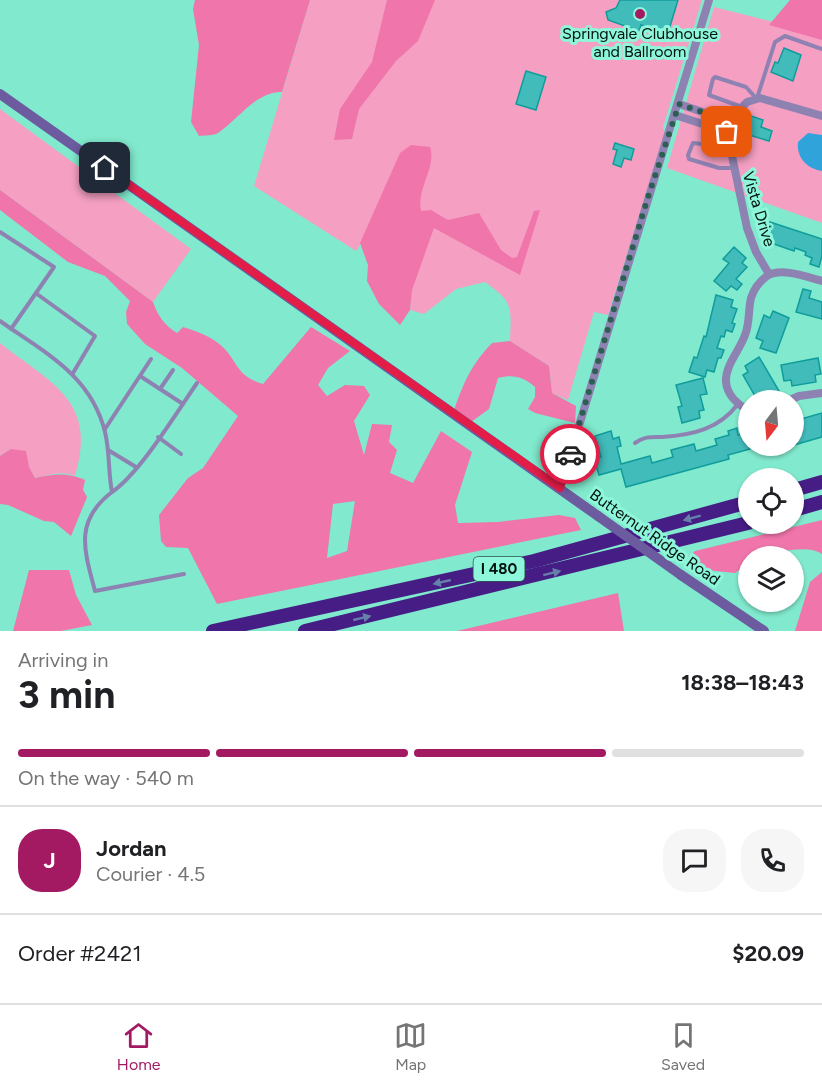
<!DOCTYPE html>
<meta charset="utf-8">
<style>
:root{--surface:#fff;--page:#f6f6f6;--text:#202124;--muted:#757577;--line:#e0e0e0;--accent:#a31a63}
body{margin:0;font-family:Figtree,sans-serif;background:var(--page);color:var(--text);height:100vh;display:flex;flex-direction:column;font-size:22px;white-space:nowrap}
*{box-sizing:border-box;margin:0}
p{font-size:20px;color:var(--muted)}
.icon{flex:none;width:33px;height:33px;fill:none;stroke:currentColor;stroke-width:2;stroke-linecap:round;stroke-linejoin:round}
.map{position:relative;height:631px;overflow:hidden}
.side{display:flex;flex-direction:column;background:var(--surface);flex:1}
.side>*{flex:none}
.needle{width:39px;rotate:196deg}
.controls{position:absolute;left:738px;top:390px;display:grid;gap:12px}
.controls a{display:grid;place-items:center;width:66px;height:66px;border-radius:50%;background:var(--surface);box-shadow:0 2px 4px #0004;font-size:30px}
.pin{position:absolute;display:grid;place-items:center;width:51px;height:51px;color:#fff;margin:-26px;border-radius:12px;box-shadow:0 3px 9px #0006}
.courier{position:absolute;display:grid;place-items:center;width:60px;height:60px;margin:-30px;border:4px solid #e11d48;border-radius:50%;background:#fff;color:#222;box-shadow:0 2px 8px #0007}
.summary em{font-style:normal;font-weight:700}
.summary div{display:flex;flex-direction:column-reverse}
.summary{display:flex;align-items:center;justify-content:space-between;height:102px;padding:0 18px}
h1{font-size:39px;font-weight:700;line-height:45px}
.bar{display:grid;grid-template-columns:repeat(4,1fr);gap:9px 6px;align-content:center;height:72px;padding:0 18px}
.bar i{height:8px;border-radius:4px;background:var(--line)}
.bar .current{background:var(--accent)}
.bar p{grid-column:span 4}
.line{display:flex;align-items:center;gap:15px;padding:0 18px;border-top:2px solid var(--line)}
.line div{flex:1}
.round{display:grid;place-items:center;flex:none;width:63px;height:63px;border-radius:24px;background:var(--page)}
.tabs{display:flex;justify-content:space-around;align-items:center;height:84px;border-top:2px solid var(--line);background:var(--surface);font-size:16px;color:var(--muted)}
.tabs a{display:grid;justify-items:center;gap:3px}
.tabs .current{color:var(--accent)}
.map>svg:first-child{display:block}
</style>
<div class="map">
<svg width="822" height="631" viewBox="0 0 822 631">
<rect width="100%" height="100%" fill="#81e9cd"/>
<g fill="#f5a0c2">
<path d="M310,0H702L663,127L665,133L608,315L594,312L568,400L552,393L549,366L510,341C511,306 514,303 485,282L456,289L424,314L410,310L412,290L387,201L356,251L254,186Z"/>
<path d="M714,7L822,34V223L667,168Z"/>
<path d="M0,109L191,249L153,302L0,190Z"/>
<path d="M0,343C52,384 98,401 75,476C62,470 49,475 35,478L29,467L11,449L0,456Z"/>
</g>
<g fill="#ef75aa" fill-rule="evenodd">
<path d="M195,0H310L282,92C256,91 238,120 218,133C213,136 205,135 199,136L191,122L199,45L193,9Z"/>
<path d="M387,0H435L418,41L396,61L359,109L352,139L334,140L340,109L372,62Z"/>
<path d="M790,0H822V40L769,25Z"/>
<path d="M411,145L430,147C437,167 416,189 421,211L431,210L448,220L479,213L501,250L512,258L517,257L534,211L540,210L520,275L434,228L412,290L410,310L400,325L379,304L367,281L368,265L360,243L400,153Z"/>
<path d="M0,190L153,302C158,316 164,325 177,333L183,327C195,331 208,335 218,343C239,359 233,375 263,384L311,327L350,351L328,368L318,385L327,396L345,385L364,386L370,395L354,421L364,455L372,424L392,425L389,442L397,450L390,473L413,483L441,431L472,452L455,505L458,523L498,522L559,515L575,518L581,530L217,604L188,548L166,547L161,541L159,515L188,478L203,468L238,416L182,368L145,344L127,324L126,312L130,301L105,276L68,262L0,210ZM355,501L347,551L327,558L333,504Z"/>
<path d="M510,341L549,366L552,393L576,406L575,423L535,413L528,409L535,397V387C524,377 513,374 498,378L489,409L471,422L454,410C464,382 471,365 492,343Z"/>
<path d="M11,449L26,451L29,467L35,478C55,474 66,472 85,480L83,490L87,497L71,536L54,522L44,521L8,505L0,504V456Z"/>
<path d="M822,520V554C805,542 770,556 748,556V564L735,573L696,569L688,558L695,551Z"/>
<path d="M29,570H69L76,595L92,625L61,631H13Z"/>
<path d="M822,572V631H795L810,582Z"/>
<path d="M618,593L624,631H457Z"/>
</g>
<path fill="#30a3da" d="M808,133L822,135V171C807,169 796,157 798,142Z"/>
<g fill="#42bbbb" stroke="#0f9d9c" stroke-width="1.5">
<path d="M620,0H678L668,33L641,25L639,31L608,20L606,12L616,8Z"/>
<path d="M784,48L801,55L793,81L771,72L775,62L778,63Z"/>
<path d="M526,71L546,77L536,110L516,104Z"/>
<path d="M751,116L763,120L761,127L772,131L769,141L746,134Z"/>
<path d="M615,143L634,149L631,160L624,158L621,167L613,164L617,150L613,149Z"/>
<path d="M770,222L822,239V256L819,267L810,264L812,258L805,255L806,252L795,248L794,251L771,243L772,240L765,238Z"/>
<path d="M734,247L746,258L742,263L747,267L736,279L742,284L737,290L731,286L726,291L714,281L729,263L723,259Z"/>
<path d="M803,289L811,291L809,298L822,302V319L796,312Z"/>
<path d="M716,295L733,300L731,307L737,309L732,323L735,324L732,332L726,330L724,337L721,336L717,348L724,350L721,358H718L714,372L707,370L705,377L689,372L694,357L697,358L704,336L706,337Z"/>
<path d="M773,311L789,318L776,353L760,348L763,341L756,338L764,315L770,318Z"/>
<path d="M759,357L779,391L764,399L760,393L755,396L743,375L748,372L745,366Z"/>
<path d="M818,358L821,374L815,375L816,382L792,386L791,380L784,381L781,365Z"/>
<path d="M703,378L707,394L700,395L704,410L699,411L700,418L682,423L678,407L682,406L676,385Z"/>
<path d="M822,413V437L794,445V428L803,426L801,419Z"/>
<path d="M737,428L738,435L745,433L750,449L728,455L729,459L626,487L621,469L599,475L594,459L601,457L595,436L611,431L613,439L619,437L621,446L617,447L621,464L650,456L652,463L673,457L671,450L694,444L696,451L717,445L715,439L729,435L728,431Z"/>
</g>
<g fill="none" stroke-linecap="round" stroke-linejoin="round">
<g stroke="#8d82b2" stroke-width="4">
<path d="M757,98L775,42L785,36L822,49"/>
<path d="M742,107L709,95L713,79L715,77L746,87L756,98"/>
<path d="M729,147L693,143L688,155L689,159L719,168H732"/>
<path d="M0,232L54,267L11,329"/>
<path d="M37,294L95,336L73,373"/>
<path d="M0,321C45,353 91,375 105,432C110,452 108,472 112,492C140,473 177,412 197,383"/>
<path d="M140,376L183,404"/>
<path d="M160,389L173,370"/>
<path d="M105,429L151,359"/>
<path d="M158,437L181,454"/>
<path d="M635,443C645,436 651,437 662,437C693,435 719,429 738,404"/>
<path d="M108,450L136,467"/>
<path d="M112,492C74,521 84,550 95,591L184,574"/>
</g>
<g stroke="#8d82b2" stroke-width="8">
<path d="M679,104L729,121"/>
<path d="M675,115L727,132"/>
<path d="M729,121L727,132L747,228L756,252L769,274"/>
<path d="M729,121L747,102L760,98L822,116"/>
<path d="M730,142C742,133 745,127 739,113"/>
<path d="M790,400L799,396L822,393"/>
<path d="M748,410C738,405 727,395 726,382C725,365 740,350 745,335C750,323 748,310 751,298C754,289 760,281 767,276C781,267 807,277 822,281"/>
<path d="M560,488L709,0"/>
</g>
<g stroke="#6d5ba0" stroke-width="10">
<path d="M0,94L598,516"/>
<path d="M681,575L764,631"/>
</g>
<g stroke="#451d85" stroke-width="14">
<path d="M794,490L822,482"/>
<path d="M794,510L822,502"/>
<path d="M213,631L534,561L748,502"/>
<path d="M305,631L748,523"/>
</g>
<path stroke="#6d5ba0" stroke-width="10" d="M598,516L681,575"/>
</g>
<defs><path id="oneway-solid" d="M-6-.8H1V-3.2L6.5 0L1 3.2V.8H-6Z" transform="scale(1.5)"/></defs>
<g fill="#667fab">
<use href="#oneway-solid" transform="translate(692 518) rotate(165)"/>
<use href="#oneway-solid" transform="translate(552 573) rotate(-14)"/>
<use href="#oneway-solid" transform="translate(442 582) rotate(167)"/>
<use href="#oneway-solid" transform="translate(362 618) rotate(-13)"/>
</g>
<g fill="none" stroke-linecap="round" stroke-linejoin="round">
<path stroke="#2d5e51" stroke-width="6" stroke-dasharray="0 10.8" d="M570,454L648,197L679,104L729,121L727,132"/>
<path stroke="#e11d48" stroke-width="8" d="M105,168L560,488L570,454"/>
</g>
<circle fill="#a31a63" stroke="#8ef6da" stroke-width="2" cx="640" cy="14" r="6"/>
<g text-anchor="middle" dominant-baseline="central" stroke-width="6" stroke-linejoin="round" paint-order="stroke">
<rect fill="#8ef6da" stroke="#2b574b" stroke-width="1.5" x="473.5" y="557" width="51" height="24" rx="4.5"/>
<g font-size="15" font-weight="bold" fill="#00130e">
<text x="499" y="569">I 480</text>
</g>
<g font-size="16" fill="#00130e" stroke="#8ef6da">
<text x="640" y="33">Springvale Clubhouse<tspan x="640" dy="18">and Ballroom</tspan></text>
</g>
<g font-size="16" fill="#00130e" stroke="#8ef6da">
<text transform="translate(759 209) rotate(73)">Vista Drive</text>
<text transform="translate(655 537) rotate(35)">Butternut Ridge Road</text>
</g>
</g>
</svg>
<div class="controls">
<a><svg class="needle" viewBox="-14 -14 28 28"><path d="M0-13l5 13h-10z" fill="#e53935"/><path d="M0 13l5-13h-10z" fill="#757577"/></svg></a>
<a><svg class="icon" aria-label="locate" viewBox="0 0 24 24"><circle cx="12" cy="12" r="6"/><path d="M12 2v4M12 18v4M2 12h4M18 12h4"/></svg></a>
<a><svg class="icon" aria-label="layers" viewBox="0 0 24 24"><path d="M12 4l9 5-9 5-9-5zM3 14l9 5 9-5"/></svg></a>
</div>
<div class="pin" style="left:727px;top:132px;background:#ea580c"><svg class="icon" aria-label="bag" viewBox="0 0 24 24"><path d="M5 8h14l-1 12H6zM9 8a3 3 0 0 1 6 0"/></svg></div>
<div class="pin" style="left:105px;top:168px;background:#1f2937"><svg class="icon" aria-label="home" viewBox="0 0 24 24"><path d="M3 11l9-7 9 7M6 9v11h12V9"/></svg></div>
<div class="courier" style="left:570px;top:454px"><svg class="icon" aria-label="car" viewBox="0 0 24 24"><path d="M5 17H2v-5l4-1 3-4h7l3 4 3 1v5h-3M9 17h6M6 11h13"/><circle cx="7" cy="17" r="2"/><circle cx="17" cy="17" r="2"/></svg></div>
</div>
<section class="side">
<div class="summary"><div><h1>3 min</h1><p>Arriving in</p></div><em>18:38–18:43</em></div>
<div class="bar"><i class="current"></i><i class="current"></i><i class="current"></i><i></i><p>On the way · 540 m</p></div>
<div class="line" style="height:108px"><b class="round" style="background:var(--accent);color:#fff">J</b><div><b>Jordan</b><p>Courier · 4.5</p></div><a class="round"><svg class="icon" aria-label="chat" viewBox="0 0 24 24"><path d="M4 5h16v11H9l-5 4z"/></svg></a><a class="round"><svg class="icon" aria-label="phone" viewBox="0 0 24 24"><path d="M5 4h4l2 5-3 2q2 4 5 5l2-3 5 2v4C11 20 4 13 5 4z"/></svg></a></div>
<div class="line" style="height:78px"><div>Order #2421</div><b>$20.09</b></div>
</section>
<nav class="tabs">
<a class="current"><svg class="icon" aria-label="home" viewBox="0 0 24 24"><path d="M3 11l9-7 9 7M6 9v11h12V9"/></svg>Home</a>
<a><svg class="icon" aria-label="map" viewBox="0 0 24 24"><path d="M3 6l6-2 6 2 6-2v14l-6 2-6-2-6 2zM9 4v14M15 6v14"/></svg>Map</a>
<a><svg class="icon" aria-label="saved" viewBox="0 0 24 24"><path d="M7 4h10v16l-5-4-5 4z"/></svg>Saved</a>
</nav>
